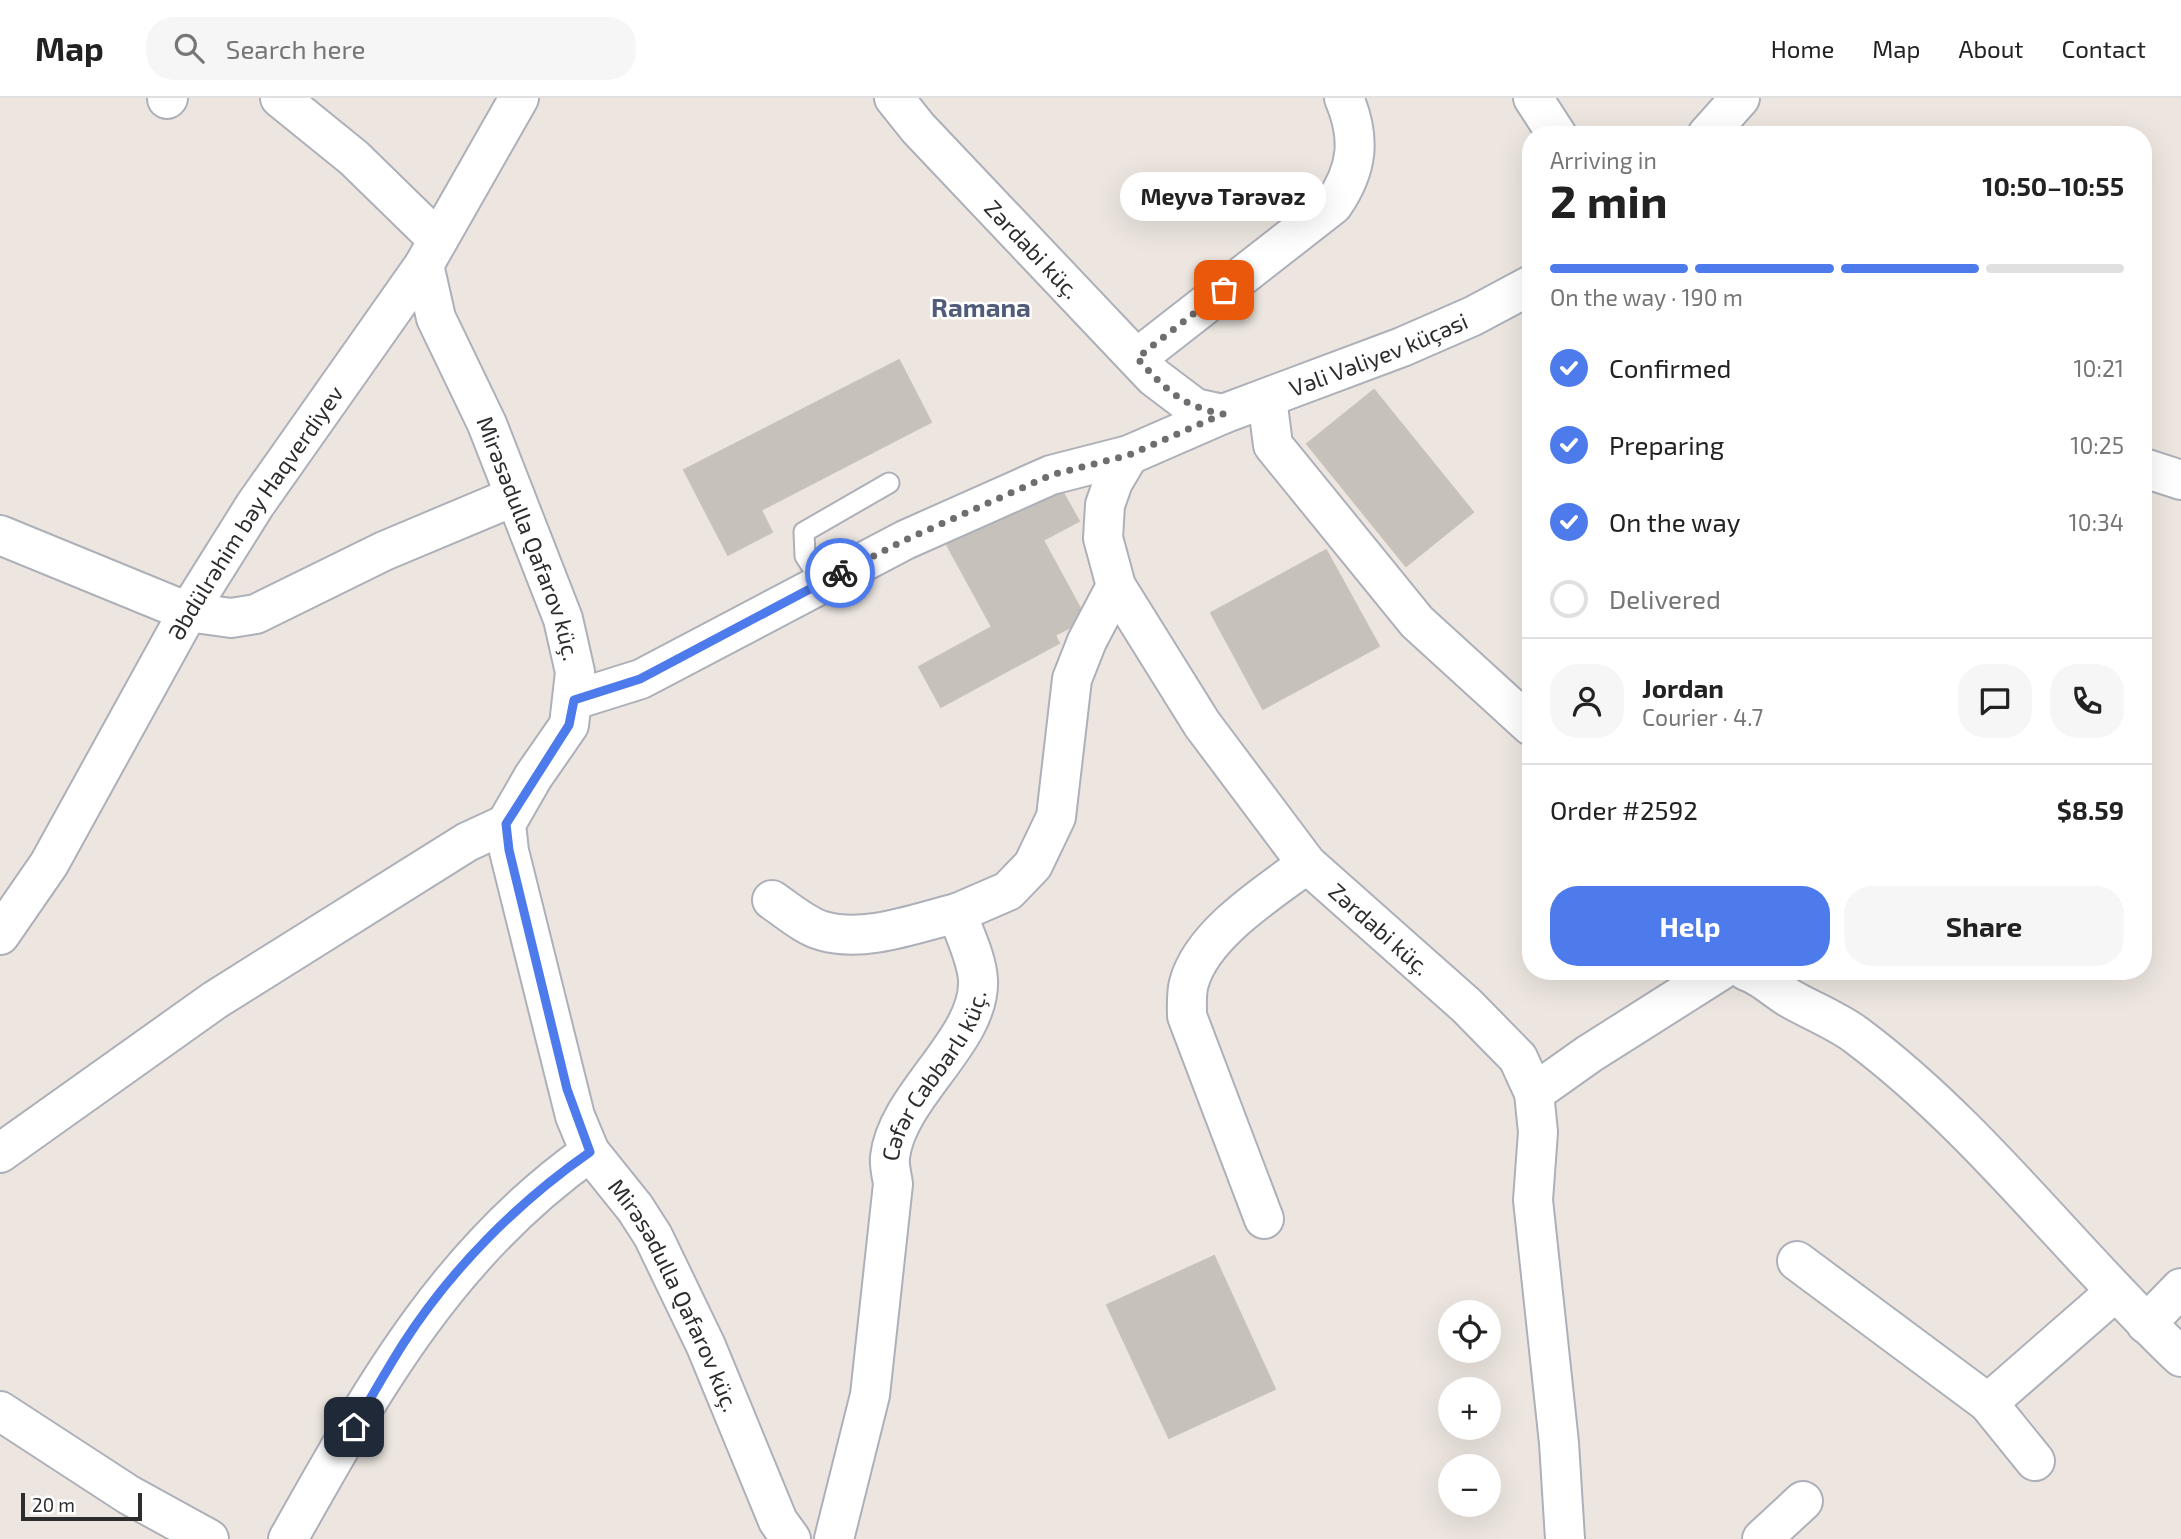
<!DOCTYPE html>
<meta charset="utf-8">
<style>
:root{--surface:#fff;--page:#f6f6f6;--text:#222;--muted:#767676;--line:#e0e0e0;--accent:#4e7bec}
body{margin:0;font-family:"Exo 2",sans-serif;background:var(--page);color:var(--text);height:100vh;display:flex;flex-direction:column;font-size:26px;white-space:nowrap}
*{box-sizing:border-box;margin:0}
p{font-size:23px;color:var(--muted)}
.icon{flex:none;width:38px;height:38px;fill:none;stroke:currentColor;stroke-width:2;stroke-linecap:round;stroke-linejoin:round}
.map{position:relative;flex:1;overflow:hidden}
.drawer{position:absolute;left:1522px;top:28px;width:630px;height:854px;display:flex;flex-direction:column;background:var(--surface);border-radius:28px;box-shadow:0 7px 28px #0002}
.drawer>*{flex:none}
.buttons{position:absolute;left:1438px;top:1202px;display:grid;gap:14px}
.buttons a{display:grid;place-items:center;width:63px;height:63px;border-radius:50%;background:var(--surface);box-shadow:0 7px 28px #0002;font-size:35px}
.scale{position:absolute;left:21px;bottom:18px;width:121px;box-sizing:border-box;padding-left:7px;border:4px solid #2d2d2d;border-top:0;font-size:19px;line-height:24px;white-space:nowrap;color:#2d2d2d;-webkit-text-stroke:5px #fff;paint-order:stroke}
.pin{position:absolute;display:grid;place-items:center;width:60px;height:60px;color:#fff;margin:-30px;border-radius:14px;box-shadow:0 4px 10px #0006}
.courier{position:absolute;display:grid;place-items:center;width:70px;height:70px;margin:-35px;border:5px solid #4e7bec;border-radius:50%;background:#fff;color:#222;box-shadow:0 2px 9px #0007}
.bubble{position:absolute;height:49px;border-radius:24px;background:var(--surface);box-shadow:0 7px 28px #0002;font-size:23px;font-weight:700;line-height:49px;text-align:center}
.head em{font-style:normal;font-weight:700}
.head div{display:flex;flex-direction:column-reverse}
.head{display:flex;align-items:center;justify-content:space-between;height:119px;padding:0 28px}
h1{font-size:46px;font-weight:700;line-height:52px}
.bar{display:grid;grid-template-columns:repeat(4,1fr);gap:10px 7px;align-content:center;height:84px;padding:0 28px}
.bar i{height:9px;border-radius:5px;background:var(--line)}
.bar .selected{background:var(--accent)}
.bar p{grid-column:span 4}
.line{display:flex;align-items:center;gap:18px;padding:0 28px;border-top:2px solid var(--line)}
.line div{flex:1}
.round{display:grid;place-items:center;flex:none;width:74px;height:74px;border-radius:28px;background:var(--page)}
ol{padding:0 28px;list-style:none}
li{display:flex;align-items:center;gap:21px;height:77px}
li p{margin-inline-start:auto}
li .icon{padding:7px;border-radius:50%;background:var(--accent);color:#fff;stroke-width:4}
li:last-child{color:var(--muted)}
li i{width:38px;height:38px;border:4px solid var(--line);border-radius:50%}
.button{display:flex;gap:14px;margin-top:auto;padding:14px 28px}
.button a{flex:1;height:80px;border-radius:28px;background:var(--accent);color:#fff;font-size:28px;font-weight:700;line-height:80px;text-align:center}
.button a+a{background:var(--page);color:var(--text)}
header{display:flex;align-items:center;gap:42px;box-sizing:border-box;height:98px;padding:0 35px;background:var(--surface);border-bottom:2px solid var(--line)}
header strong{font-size:33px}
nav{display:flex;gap:38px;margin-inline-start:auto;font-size:24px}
.search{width:490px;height:63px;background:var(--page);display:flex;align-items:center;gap:18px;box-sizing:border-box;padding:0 24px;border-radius:28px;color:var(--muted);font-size:26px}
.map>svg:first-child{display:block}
</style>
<header>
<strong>Map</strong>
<div class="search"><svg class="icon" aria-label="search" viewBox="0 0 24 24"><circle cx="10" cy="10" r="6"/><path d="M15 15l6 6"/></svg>Search here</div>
<nav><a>Home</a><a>Map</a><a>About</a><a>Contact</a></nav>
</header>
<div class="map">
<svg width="2181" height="1441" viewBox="0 0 2181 1441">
<rect width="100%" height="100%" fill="#ede6e0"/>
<g fill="#c6c1bb" stroke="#c8c2ba" stroke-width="2">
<path d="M899,262L931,324L761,412L772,434L728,457L684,372Z"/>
<path d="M1374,292L1473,414L1406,468L1307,346Z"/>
<path d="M1058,386L1079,423L1043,442L1086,521L1055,537L1059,545L941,609L919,569L992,529L947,447Z"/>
<path d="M1326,452L1379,548L1263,611L1211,515Z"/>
<path d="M1214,1158L1275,1291L1169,1340L1107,1207Z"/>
</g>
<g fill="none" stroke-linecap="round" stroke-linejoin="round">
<defs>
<path id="lane" d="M822,484L805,458L804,434L889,385"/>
<g id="street">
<path d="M280,0L354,60L438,142"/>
<path d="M1533,0L1557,37"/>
<path d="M167,1L168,0"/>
<path id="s1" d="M424,167L436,220L487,326L563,521L575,574L569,627L533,679L506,726L509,753L575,1018L590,1054L635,1110L653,1138L706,1248L778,1423L791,1441"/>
<path d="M1137,260L1333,107C1358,71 1361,40 1344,0"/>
<path d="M1267,300L1273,347L1417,524L1531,628"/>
<path id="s2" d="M1223,316L1129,357L1113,384L1105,407L1103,440L1116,488L1202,626L1307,766L1467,908L1518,960L1534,995L1538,1034L1533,1102L1559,1345L1565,1441"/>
<path d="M2144,370L2181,382"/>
<path d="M0,437L188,514L231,520L256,516L384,453L515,398"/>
<path d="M574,602L641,581L905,442L1051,377L1129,357"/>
<path d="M772,802C787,812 805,828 823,833C865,845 916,825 957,815"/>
<path id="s3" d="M0,837L49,766L188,514L255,407L424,167L519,0"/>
<path d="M1746,873C1764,879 1775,892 1791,901C1812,913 1837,923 1856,937C1979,1029 2070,1154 2181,1259"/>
<path d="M1534,995L1589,956L1720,873"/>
<path d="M0,1055L215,902L467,744L506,726"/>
<path d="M1264,1121L1187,918C1187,908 1186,895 1189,885C1202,836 1268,795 1307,766"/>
<path d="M1797,1163L1988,1305L2035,1363"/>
<path d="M2146,1226L2181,1190"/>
<path d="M1988,1305L2115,1194"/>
<path d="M0,1313L129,1397L209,1441"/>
<path d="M288,1441C372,1292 447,1155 590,1054"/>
<path id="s4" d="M834,1441L870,1297L893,1086C892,1078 889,1068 890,1059C897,997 981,942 978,882C977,861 964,835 957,815L1008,793L1033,767L1056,719L1072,581L1087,543L1116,488"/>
<path d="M1762,1441L1803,1403"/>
</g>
<g id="secondary">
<path id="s5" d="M894,0L918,30L1154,279L1195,310L1223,316L1402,249L1473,218L1531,187"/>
<path d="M1707,37L1740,0"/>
</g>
</defs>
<use href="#lane" stroke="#adb0b8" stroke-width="23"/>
<use href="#street" stroke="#adb0b8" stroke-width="42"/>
<use href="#secondary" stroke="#adb0b8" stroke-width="42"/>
<use href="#lane" stroke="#fff" stroke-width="19"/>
<use href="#street" stroke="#fff" stroke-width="38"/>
<use href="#secondary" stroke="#fff" stroke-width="38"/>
</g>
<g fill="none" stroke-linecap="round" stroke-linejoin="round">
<path stroke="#706e6c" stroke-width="7" stroke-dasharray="0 12.6" d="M840,475L905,442L1051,377L1129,357L1223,316C1181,308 1165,291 1137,260L1224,192"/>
<path stroke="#4e7bec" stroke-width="9" d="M354,1329C370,1301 386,1273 403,1246C451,1171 518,1104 590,1054L567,991L509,752L506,726L569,627L574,602L640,581L840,475"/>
</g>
<g text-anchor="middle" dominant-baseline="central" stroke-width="5" stroke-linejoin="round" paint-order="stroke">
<g font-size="23" fill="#2d2d2d" stroke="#fff">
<text stroke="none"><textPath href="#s5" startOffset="205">Zərdabi küç.</textPath></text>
<text stroke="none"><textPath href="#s5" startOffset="628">Vəli Vəliyev küçəsi</textPath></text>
<text stroke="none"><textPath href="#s3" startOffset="494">Əbdülrəhim bəy Haqverdiyev</textPath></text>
<text stroke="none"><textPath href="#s1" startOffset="294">Mirəsədulla Qafarov küç.</textPath></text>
<text stroke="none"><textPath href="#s2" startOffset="676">Zərdabi küç.</textPath></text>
<text stroke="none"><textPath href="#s4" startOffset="481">Cəfər Cabbarlı küç.</textPath></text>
<text stroke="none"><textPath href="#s1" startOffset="1113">Mirəsədulla Qafarov küç.</textPath></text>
</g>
<g font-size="26" font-weight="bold" fill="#505c7a" stroke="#fff">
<text x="981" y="208">Ramana</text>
</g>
</g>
</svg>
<div class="buttons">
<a><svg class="icon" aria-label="locate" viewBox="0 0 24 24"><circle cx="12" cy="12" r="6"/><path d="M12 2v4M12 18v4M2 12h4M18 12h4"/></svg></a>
<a>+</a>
<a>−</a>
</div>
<div class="scale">20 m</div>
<div class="pin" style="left:1224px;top:192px;background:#ea580c"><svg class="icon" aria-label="bag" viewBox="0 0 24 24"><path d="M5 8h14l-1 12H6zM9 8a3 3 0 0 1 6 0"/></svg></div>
<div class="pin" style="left:354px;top:1329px;background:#1f2937"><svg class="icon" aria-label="home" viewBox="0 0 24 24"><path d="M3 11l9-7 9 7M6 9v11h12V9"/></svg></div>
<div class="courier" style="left:840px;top:475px"><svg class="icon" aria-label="bike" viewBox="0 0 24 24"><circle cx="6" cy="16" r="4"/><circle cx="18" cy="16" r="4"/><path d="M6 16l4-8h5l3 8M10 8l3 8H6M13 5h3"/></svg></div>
<div class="bubble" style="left:1120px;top:74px;width:206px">Meyvə Tərəvəz</div>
<section class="drawer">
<div class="head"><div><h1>2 min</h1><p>Arriving in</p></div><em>10:50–10:55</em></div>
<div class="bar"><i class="selected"></i><i class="selected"></i><i class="selected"></i><i></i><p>On the way · 190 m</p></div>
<ol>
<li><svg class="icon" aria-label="check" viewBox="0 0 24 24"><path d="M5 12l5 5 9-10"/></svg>Confirmed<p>10:21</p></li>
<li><svg class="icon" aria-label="check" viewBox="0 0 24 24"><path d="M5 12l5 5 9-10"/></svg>Preparing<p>10:25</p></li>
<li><svg class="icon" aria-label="check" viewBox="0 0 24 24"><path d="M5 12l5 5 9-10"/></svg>On the way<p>10:34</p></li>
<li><i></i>Delivered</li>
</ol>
<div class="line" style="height:126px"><a class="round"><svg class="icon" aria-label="person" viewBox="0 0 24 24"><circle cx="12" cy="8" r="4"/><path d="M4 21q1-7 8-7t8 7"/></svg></a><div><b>Jordan</b><p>Courier · 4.7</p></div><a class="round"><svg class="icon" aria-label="chat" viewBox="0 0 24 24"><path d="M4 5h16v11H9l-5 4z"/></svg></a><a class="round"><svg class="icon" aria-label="phone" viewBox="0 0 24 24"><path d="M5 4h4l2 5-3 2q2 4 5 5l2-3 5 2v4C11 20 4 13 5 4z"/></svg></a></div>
<div class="line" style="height:91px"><div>Order #2592</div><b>$8.59</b></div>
<div class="button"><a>Help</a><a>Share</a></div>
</section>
</div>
